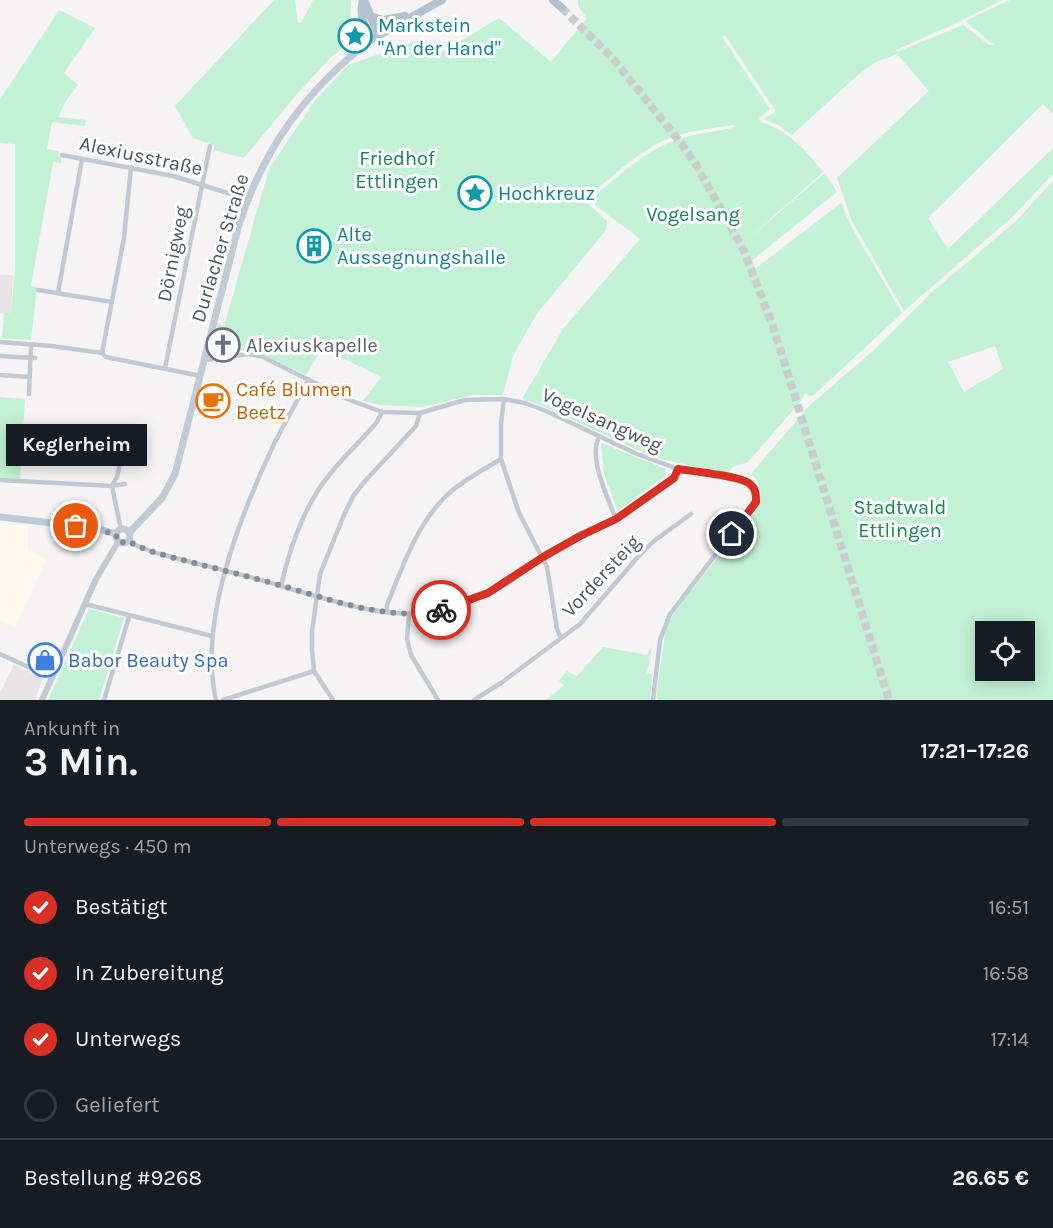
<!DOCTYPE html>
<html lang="de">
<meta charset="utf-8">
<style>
:root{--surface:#171b24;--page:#20242c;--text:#f1f3f6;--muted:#9ea1a6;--line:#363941;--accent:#d93025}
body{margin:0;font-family:Karla,sans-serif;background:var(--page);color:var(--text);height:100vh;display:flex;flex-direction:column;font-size:22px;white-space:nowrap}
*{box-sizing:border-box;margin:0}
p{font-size:20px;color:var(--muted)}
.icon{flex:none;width:33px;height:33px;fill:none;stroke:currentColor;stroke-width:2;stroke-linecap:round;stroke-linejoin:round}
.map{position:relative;height:700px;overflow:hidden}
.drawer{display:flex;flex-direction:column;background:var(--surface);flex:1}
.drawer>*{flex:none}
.controls{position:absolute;left:975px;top:621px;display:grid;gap:12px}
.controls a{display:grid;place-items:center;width:60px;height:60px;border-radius:0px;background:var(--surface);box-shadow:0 3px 15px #0003;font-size:30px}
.pin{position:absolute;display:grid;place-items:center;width:51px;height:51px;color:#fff;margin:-26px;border:3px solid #fff;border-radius:50%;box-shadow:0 2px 6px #0007}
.courier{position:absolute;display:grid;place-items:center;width:60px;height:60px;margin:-30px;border:4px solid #d93025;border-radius:50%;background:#fff;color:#222;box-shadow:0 2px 8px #0007}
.bubble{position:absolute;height:42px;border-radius:0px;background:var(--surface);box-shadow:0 3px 15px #0003;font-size:20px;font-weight:700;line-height:42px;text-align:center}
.head em{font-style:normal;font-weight:700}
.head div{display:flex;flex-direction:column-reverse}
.head{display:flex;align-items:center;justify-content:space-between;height:102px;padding:0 24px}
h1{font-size:39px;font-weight:700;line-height:45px}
.bar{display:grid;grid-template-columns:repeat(4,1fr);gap:9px 6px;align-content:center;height:72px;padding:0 24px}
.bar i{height:8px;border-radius:4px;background:var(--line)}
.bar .selected{background:var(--accent)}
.bar p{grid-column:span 4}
.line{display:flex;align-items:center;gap:15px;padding:0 24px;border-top:2px solid var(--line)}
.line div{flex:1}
ol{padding:0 24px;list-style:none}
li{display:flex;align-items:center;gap:18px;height:66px}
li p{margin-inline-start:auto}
li .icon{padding:6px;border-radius:50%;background:var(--accent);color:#fff;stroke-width:4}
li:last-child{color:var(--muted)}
li i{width:33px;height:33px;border:3px solid var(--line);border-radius:50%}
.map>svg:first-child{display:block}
</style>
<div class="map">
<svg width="1053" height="700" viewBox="0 0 1053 700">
<rect width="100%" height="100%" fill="#f5f3f3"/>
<path fill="#fdf9ef" d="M0,524L28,525V550L47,559L15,628L0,621Z"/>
<g fill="#e6e4e5">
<path d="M0,275H13L11,314L0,313Z"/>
<path d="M14,665L43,678L35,700H0V693Z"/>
</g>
<g fill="#c3f1d5" fill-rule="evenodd">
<path d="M274,0H295L298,23H301L313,0H351L349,42L329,59L297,94L244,158L214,150V145L193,138L175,106Z"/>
<path d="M578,0H1002L952,25L896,50L897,52L963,25L989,45H994L965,21L1010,0H1053V114L1043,104L928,218L948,249L1053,148V174L1011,218L904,311L852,221L837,178L929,91L897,54L876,62L859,74L792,135L778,125L764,119L776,111L725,35L722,37L770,109L759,118L761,122C787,130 807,151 823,172L747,240L825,173L837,192L750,262L756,268L841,203L853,230L902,313L814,395L809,396L805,393L801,401L748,462L733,467L727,473L655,458L543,406L522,399L563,329L640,239L595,205L594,198L600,191C621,174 643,154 668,143C688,135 710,132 732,128L734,125C711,128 687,131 665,140C637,152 613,177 589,195H584L578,200L585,201L607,221L606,230L536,315L513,356L503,395H472L422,407L379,405L363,401L381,377L326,350L324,353L320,352L306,375L254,350H234L212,356L211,351L218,323L224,326L269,169L314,102L348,65L419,40L427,45L432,58L499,18L551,62L587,18L578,6Z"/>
<path d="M59,10L95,28L64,73L78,85L66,101L58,117L86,120L85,126L52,122L47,149L59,151L58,157H61V163L53,162L31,286L37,287L31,340L2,338L4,313H11L15,268V144L0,143V99Z"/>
<path d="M1053,181V700H659L656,698L666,628L676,609L754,512C761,498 765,486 751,474L809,406L875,349L931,293L1016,221ZM995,346L1003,369L964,392L948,362ZM986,632H1024V670H986Z"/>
<path d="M0,397L25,399L20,479L0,478Z"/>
<path d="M601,443L666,469V475L618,511L604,474Z"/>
<path d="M89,609L124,618L99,700H48Z"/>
<path d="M652,646L647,673L652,674L650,700H545L564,686L559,681L567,671L577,676L603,647L647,655Z"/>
</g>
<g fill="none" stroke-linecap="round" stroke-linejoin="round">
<path stroke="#caccce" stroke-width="8" stroke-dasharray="8 4" stroke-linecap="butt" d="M562,8L614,60L676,137L695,163L743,249L773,326L889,700"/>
<g stroke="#c1cad2" stroke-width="4.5">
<path d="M62,155L173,176L247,199"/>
<path d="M38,290L112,302"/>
<path d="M58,293L82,159"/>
<path d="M0,342L52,346L102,353L106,357L201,376"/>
<path d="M102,353L124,238L131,167"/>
<path d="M0,356L35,358"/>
<path d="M205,360L249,354L263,357L347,399L382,412L420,413L465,400L504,399L525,403L546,411L637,454L678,469L748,481L755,490L756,502L670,614L660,640L653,700"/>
<path d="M165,368L210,146"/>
<path d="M0,375L30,377"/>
<path d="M29,394L31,345"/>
<path d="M504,399L501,424V459L519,513L547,567L557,629L561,638"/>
<path d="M599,437C588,458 608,499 616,519"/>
<path d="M0,480L112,486L117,477L126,435"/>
<path d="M120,525L112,486L125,484"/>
<path d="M129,541L135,545L153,552C196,564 239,573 281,586C326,599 381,618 428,613C473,608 508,577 546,555C568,542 591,532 614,520C635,508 655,492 674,478L678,469"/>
<path d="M281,586C290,547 304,505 330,474C344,456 362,440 377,422L382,412"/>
<path d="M85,604L212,636"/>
<path d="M387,611V605C403,566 416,525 447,495C463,480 483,470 501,459"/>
<path d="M409,614L407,639L411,655L438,700"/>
<path d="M0,654L52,678"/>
<path d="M104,700L129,617"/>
<path d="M216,700C198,621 240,516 274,444C285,422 298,401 308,379"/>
<path d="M223,700L314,671"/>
<path d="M333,700L314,671L312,650V632L320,574L344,515L354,495L365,481L416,426L420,413"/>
<path d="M474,700L501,683L580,624L637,558L654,541L691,514"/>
</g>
<path stroke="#c1cad2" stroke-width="6" d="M42,700L96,579L118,542"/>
<g stroke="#c1cbd6" stroke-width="7">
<path d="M0,517L96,528L116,534"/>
<circle cx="123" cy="536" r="7"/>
<path d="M129,533L162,498L175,474L238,228C263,148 306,90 372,39"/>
</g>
<g stroke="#b3c2d1" stroke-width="8">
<path d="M363,0C359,15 364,27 372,39L442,0"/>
<path d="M364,0L378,34"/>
<path d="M553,0L562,8"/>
<path d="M370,16L383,20L405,16"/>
</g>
</g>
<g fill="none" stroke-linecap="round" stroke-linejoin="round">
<path stroke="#868d94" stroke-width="6" stroke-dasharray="0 10.8" d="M76,526L116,534L117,540L120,543L129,541L135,545L153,552C195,564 237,573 279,585C326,598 392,623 441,610"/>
<path stroke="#d93025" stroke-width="8" d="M441,610L488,593L543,557L580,536L616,519L674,478L678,469C692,471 741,476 750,484C756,489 756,495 756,502L732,534"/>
</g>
<defs>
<symbol id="sight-ring" viewBox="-11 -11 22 22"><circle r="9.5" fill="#fff" stroke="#0f9aa8" stroke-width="1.5"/><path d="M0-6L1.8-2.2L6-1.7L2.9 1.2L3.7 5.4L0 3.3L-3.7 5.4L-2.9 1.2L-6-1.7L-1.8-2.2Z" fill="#0f9aa8"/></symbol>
<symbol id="building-ring" viewBox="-11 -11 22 22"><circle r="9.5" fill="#fff" stroke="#0f9aa8" stroke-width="1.5"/><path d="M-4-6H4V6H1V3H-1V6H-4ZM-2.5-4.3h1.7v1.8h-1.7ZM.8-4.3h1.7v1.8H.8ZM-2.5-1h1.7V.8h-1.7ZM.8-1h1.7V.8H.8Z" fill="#0f9aa8"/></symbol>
<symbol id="church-ring" viewBox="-11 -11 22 22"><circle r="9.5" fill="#fff" stroke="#6b7280" stroke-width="1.5"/><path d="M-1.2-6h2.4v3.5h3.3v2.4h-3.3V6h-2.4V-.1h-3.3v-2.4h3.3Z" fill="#6b7280"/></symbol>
<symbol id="cafe-ring" viewBox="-11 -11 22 22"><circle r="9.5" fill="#fff" stroke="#e8710a" stroke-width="1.5"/><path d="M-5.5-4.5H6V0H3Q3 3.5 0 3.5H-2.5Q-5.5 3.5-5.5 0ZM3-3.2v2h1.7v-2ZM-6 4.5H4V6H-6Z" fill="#e8710a"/></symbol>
<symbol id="shop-ring" viewBox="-11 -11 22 22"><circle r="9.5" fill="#fff" stroke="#3f7fe0" stroke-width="1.5"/><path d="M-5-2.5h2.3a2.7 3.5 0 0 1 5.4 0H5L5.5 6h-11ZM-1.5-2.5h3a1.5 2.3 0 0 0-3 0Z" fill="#3f7fe0"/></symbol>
</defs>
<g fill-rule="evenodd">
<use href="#sight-ring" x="336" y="17" width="38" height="38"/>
<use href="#sight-ring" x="456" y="174" width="38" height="38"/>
<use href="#building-ring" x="295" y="227" width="38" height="38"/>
<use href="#church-ring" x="204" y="326" width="38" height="38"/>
<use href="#cafe-ring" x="194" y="382" width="38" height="38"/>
<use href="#shop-ring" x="26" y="641" width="38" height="38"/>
</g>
<g text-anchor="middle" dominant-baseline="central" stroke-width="6" stroke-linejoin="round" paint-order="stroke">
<g font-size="20" fill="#0d838f" stroke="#fff" text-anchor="start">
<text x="378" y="25">Markstein<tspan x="378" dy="23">"An der Hand"</tspan></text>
<text x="498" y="193">Hochkreuz</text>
<text x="337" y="234">Alte<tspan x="337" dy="23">Aussegnungshalle</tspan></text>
</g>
<g font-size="20" fill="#4a5661" stroke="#fff">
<text transform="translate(141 156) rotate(12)">Alexiusstraße</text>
<text transform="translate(220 248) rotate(-73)">Durlacher Straße</text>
<text transform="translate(173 254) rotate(-79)">Dörnigweg</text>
<text transform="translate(602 420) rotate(24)">Vogelsangweg</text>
<text transform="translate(601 576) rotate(-47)">Vordersteig</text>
</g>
<g font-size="20" fill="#17864f" stroke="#fff">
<text x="397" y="158">Friedhof<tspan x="397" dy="23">Ettlingen</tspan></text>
<text x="693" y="214">Vogelsang</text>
<text x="900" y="507">Stadtwald<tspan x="900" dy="23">Ettlingen</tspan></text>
</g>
<g font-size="20" fill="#5b616d" stroke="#fff" text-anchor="start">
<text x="246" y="345">Alexiuskapelle</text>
</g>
<g font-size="20" fill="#c56008" stroke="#fff" text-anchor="start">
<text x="236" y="389">Café Blumen<tspan x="236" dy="23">Beetz</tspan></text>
</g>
<g font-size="20" fill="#366cbe" stroke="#fff" text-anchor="start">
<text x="68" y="660">Babor Beauty Spa</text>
</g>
</g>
</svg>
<div class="controls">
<a><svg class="icon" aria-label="locate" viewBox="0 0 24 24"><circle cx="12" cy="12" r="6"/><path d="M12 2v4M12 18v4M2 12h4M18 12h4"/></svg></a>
</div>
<div class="pin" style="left:76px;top:526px;background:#ea580c"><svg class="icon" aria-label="bag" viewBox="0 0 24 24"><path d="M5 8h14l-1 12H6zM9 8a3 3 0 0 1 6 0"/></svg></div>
<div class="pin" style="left:732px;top:534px;background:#1f2937"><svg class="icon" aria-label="home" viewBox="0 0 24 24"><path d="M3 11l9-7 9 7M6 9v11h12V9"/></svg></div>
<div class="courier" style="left:441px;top:610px"><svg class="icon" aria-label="bike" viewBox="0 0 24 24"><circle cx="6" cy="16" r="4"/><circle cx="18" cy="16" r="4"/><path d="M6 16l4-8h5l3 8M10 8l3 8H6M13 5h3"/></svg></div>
<div class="bubble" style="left:6px;top:424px;width:141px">Keglerheim</div>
</div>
<section class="drawer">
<div class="head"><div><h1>3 Min.</h1><p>Ankunft in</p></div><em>17:21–17:26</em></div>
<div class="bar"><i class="selected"></i><i class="selected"></i><i class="selected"></i><i></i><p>Unterwegs · 450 m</p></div>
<ol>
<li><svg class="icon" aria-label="check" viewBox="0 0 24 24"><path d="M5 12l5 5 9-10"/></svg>Bestätigt<p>16:51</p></li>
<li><svg class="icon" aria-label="check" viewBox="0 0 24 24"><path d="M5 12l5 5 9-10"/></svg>In Zubereitung<p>16:58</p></li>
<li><svg class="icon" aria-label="check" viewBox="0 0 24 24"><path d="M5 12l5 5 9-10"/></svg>Unterwegs<p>17:14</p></li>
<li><i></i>Geliefert</li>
</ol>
<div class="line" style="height:78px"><div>Bestellung #9268</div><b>26.65 €</b></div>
</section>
